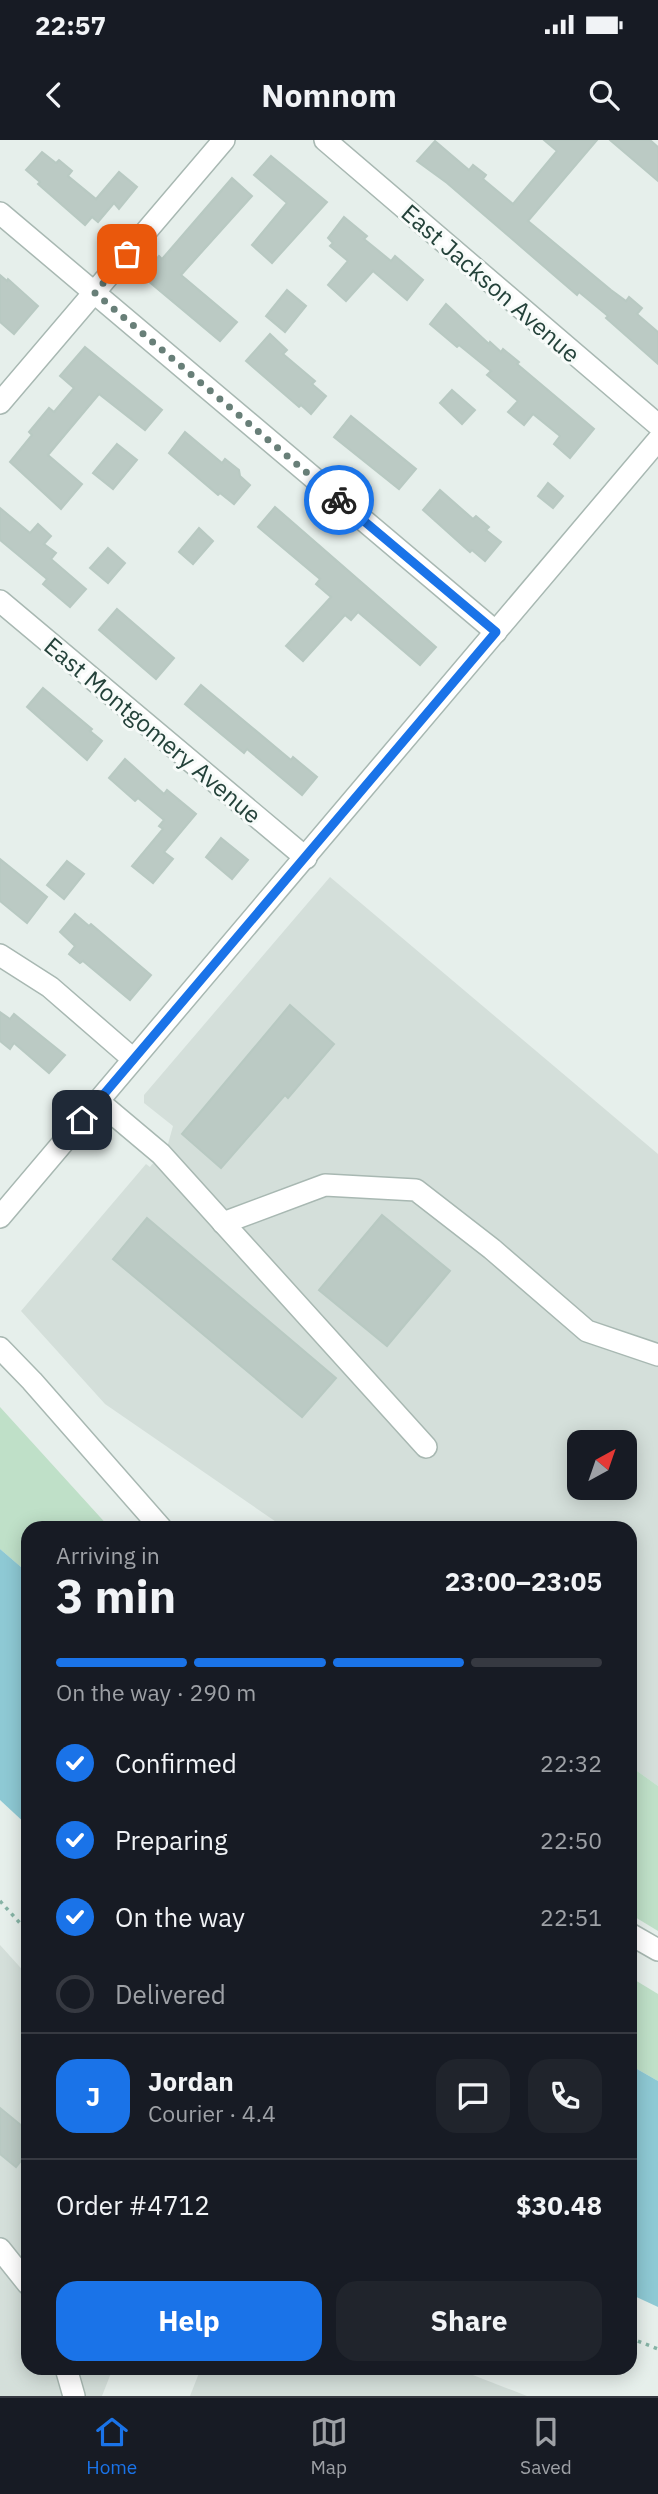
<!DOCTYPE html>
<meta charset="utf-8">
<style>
:root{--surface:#171b24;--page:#20242c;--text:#f1f3f6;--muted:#9ea1a6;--line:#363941;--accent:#1a73e8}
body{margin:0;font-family:"IBM Plex Sans",sans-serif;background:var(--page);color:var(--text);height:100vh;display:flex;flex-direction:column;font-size:26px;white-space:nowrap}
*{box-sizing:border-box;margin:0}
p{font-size:23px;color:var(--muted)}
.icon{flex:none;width:38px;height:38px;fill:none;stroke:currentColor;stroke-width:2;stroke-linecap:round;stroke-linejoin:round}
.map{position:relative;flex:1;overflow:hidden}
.sheet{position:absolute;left:21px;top:1381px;width:616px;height:854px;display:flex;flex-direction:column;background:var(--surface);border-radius:21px;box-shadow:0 4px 18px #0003}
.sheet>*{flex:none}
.needle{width:46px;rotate:40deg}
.buttons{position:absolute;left:567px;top:1290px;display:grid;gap:14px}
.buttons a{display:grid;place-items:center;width:70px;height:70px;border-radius:14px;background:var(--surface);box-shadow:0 4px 18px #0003;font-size:35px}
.pin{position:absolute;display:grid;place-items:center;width:60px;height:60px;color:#fff;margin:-30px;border-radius:14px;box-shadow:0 4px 10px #0006}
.courier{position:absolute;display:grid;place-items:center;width:70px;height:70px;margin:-35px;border:5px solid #1a73e8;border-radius:50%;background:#fff;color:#222;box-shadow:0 2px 9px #0007}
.head em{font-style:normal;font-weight:700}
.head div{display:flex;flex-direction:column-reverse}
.head{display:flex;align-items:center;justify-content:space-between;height:119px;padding:0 35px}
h1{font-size:46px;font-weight:700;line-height:52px}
.bar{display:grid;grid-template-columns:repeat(4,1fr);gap:10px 7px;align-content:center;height:84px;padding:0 35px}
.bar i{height:9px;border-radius:5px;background:var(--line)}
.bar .on{background:var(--accent)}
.bar p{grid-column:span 4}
.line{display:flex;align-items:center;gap:18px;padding:0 35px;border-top:2px solid var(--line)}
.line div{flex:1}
.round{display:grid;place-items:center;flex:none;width:74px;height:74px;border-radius:21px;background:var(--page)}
ol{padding:0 35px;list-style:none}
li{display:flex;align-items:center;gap:21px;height:77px}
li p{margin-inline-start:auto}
li .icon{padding:7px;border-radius:50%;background:var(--accent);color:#fff;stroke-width:4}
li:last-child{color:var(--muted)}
li i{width:38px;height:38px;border:4px solid var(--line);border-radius:50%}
.cta{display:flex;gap:14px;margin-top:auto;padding:14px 35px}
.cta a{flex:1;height:80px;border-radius:21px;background:var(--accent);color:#fff;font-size:28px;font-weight:700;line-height:80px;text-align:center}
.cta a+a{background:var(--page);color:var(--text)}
.status{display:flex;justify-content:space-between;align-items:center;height:49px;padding:0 35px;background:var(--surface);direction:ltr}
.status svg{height:19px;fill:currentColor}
header{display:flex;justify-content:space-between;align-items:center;height:91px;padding:0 35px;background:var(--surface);font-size:32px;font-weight:700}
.menu{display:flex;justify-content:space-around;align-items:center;height:98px;border-top:2px solid var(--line);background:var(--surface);font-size:19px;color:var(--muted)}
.menu a{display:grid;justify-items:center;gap:4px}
.menu .on{color:var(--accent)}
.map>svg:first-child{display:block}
</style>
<div class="status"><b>22:57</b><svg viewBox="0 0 49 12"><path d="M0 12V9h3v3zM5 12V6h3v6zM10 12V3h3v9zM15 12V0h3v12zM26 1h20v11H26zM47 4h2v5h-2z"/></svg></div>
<header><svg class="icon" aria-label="back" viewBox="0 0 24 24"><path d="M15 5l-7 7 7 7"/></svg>Nomnom<svg class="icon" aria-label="search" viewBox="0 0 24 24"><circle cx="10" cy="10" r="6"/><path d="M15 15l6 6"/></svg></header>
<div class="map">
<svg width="658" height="2256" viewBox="0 0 658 2256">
<rect width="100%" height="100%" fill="#e6efeb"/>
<g fill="#d4dfda" fill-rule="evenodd">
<path d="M330,737L658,1014V1646L630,1626V1388H285L105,1264L21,1171L146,1024L150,1027L168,1004L173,986L144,963V955ZM579,1302H625V1348H579Z"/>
<path d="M0,1805L28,1836V2228H113L102,2256H0Z"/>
<path d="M201,2228H455L527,2256H190Z"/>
</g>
<g fill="#bfe0c8">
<path d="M0,1267L110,1388H28V1433L0,1409Z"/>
<path d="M630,1626L658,1646V1791L630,1774Z"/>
<path d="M630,1837L658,1854V1941L630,1925Z"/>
</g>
<g fill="#8ec9d4">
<path d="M0,1409L28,1433V1686L0,1660Z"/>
<path d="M630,1925L658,1941V2167L630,2154Z"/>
</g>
<g fill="#bbcac4" stroke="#b8c9c2" stroke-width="2">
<path d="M544,0H597L528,81L611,150L626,161L629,157L642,168L637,174L658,192V224L606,178L608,176L579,152L577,155L447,43L417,21L435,1L469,30L473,25L486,35L483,39L513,64L557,11Z"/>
<path d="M610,0H650L658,7V41Z"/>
<path d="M42,12L56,23L59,20L72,31L68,36L96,59L119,32L137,47L119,69L114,63L98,82L92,77L85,85L38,44L40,42L26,30Z"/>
<path d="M271,16L327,62L272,123L252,105L287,63L254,35Z"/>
<path d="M232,38L252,56L181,135L237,182L220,201L142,136L159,116L162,119Z"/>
<path d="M344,77L367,96L364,99L391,121L395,116L423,140L407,160L373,131L346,161L328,145L348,121L330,106L333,103L328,98Z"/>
<path d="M0,135L7,141L8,139L38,166L14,194L0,182Z"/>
<path d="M287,150L306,166L285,192L266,176Z"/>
<path d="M446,164L489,204L490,202L501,212L503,209L519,222L517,224L594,289L570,318L554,304L560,296L533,274L524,285L508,272L518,261L487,235L491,231L459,205L457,207L430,184Z"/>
<path d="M270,194L287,210L283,214L315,241L312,244L326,256L311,274L301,265L299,267L246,221Z"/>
<path d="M85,207L162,270L145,290L99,254L48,315L82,344L61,369L10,322L32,295L29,292L49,268L54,272L74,248L60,236Z"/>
<path d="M452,250L475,270L462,284L440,263Z"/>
<path d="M351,276L416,329L399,349L334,297Z"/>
<path d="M185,292L222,323L225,319L239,330L240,336L250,345L234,364L220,353L218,355L169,313Z"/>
<path d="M117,304L137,320L113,349L93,333Z"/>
<path d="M548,343L563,356L553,368L538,356Z"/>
<path d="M440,350L473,379L476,376L489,387L486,390L501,402L485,421L472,410L470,412L423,370Z"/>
<path d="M275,367L436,507L420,525L358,472L351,480L345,475L303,521L286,506L331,457L316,444L320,439L258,387Z"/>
<path d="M0,368L30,393L38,384L51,396L44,404L56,413L51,419L86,449L70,467L43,444L47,439L0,400Z"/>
<path d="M199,388L213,401L193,424L179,412Z"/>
<path d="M108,408L125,423L108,443L90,428Z"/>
<path d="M117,469L174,518L156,539L99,490Z"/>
<path d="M201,545L291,620L293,617L317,637L302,655L247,609L244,613L185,564Z"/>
<path d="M43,548L92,589L90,591L102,601L87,620L27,567Z"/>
<path d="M125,619L164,654L167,650L196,674L164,712L173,719L153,743L132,726L163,689L159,686L164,680L138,658L135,661L109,638Z"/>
<path d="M221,698L248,720L232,739L206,717Z"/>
<path d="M0,719L47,757L27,783L0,761Z"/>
<path d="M67,721L84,734L64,759L47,745Z"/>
<path d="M75,774L89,786L91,784L151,835L130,860L83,821L80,823L69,814L75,806L60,792Z"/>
<path d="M290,865L334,904L288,958L285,955L221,1028L182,994Z"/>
<path d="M0,872L10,879L14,874L65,915L49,933L14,903L10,909L0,901Z"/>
<path d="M382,1075L450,1131L387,1206L319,1150Z"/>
<path d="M147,1078L336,1238L302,1277L113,1119Z"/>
<path d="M0,1968L28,1991V2012L16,2027L0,2014Z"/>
</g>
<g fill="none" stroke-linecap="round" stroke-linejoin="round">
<defs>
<g id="minor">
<path d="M325,0L658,285"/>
<path d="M0,73L496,492"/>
<path d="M0,263L224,0"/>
<path d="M0,461L306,718"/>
<path d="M0,815L50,847L133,919"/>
<path d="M98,961L161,1014L426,1307"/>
<path d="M0,1077L658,300"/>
<path d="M223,1083L325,1045L416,1050L492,1109L587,1191L658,1215"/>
<path d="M0,1208L32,1241L161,1388"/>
<path d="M630,1794L658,1810"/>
<path d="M0,2109L28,2144"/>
<path d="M66,2228L74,2256"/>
</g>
</defs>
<use href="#minor" stroke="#a8b8b2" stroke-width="24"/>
<g stroke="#86b3a5" stroke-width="3.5" stroke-dasharray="3.5 5" stroke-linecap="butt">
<path d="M0,1761L28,1792"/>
<path d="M630,2198L658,2209"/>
</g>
<use href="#minor" stroke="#fff" stroke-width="21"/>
</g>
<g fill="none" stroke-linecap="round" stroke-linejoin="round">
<path stroke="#687f78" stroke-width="7" stroke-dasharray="0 12.6" d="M127,114L95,153L339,360"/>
<path stroke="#1a73e8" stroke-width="9" d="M82,980L496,492L339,360"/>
</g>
<g text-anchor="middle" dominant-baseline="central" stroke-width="6" stroke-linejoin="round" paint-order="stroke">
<g font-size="24" fill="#24423a" stroke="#f7fbf9">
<text transform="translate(491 143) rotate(41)">East Jackson Avenue</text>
<text transform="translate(153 590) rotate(40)">East Montgomery Avenue</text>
</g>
</g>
</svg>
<div class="buttons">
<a><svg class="needle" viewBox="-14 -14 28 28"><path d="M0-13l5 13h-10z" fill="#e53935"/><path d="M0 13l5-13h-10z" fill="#9ea1a6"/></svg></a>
</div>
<div class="pin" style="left:127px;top:114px;background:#ea580c"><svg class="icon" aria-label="bag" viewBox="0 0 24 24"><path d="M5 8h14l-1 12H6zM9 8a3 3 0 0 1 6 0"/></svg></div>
<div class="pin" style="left:82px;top:980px;background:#1f2937"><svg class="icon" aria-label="home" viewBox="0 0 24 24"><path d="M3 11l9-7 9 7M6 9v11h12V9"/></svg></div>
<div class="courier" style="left:339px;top:360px"><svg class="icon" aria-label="bike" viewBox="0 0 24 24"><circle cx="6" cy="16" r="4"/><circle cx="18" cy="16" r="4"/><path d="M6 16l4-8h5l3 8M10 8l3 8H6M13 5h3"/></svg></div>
<section class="sheet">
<div class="head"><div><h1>3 min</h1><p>Arriving in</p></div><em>23:00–23:05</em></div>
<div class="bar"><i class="on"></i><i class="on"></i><i class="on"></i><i></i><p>On the way · 290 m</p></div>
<ol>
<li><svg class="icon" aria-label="check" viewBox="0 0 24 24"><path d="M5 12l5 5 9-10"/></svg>Confirmed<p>22:32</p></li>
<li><svg class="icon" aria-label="check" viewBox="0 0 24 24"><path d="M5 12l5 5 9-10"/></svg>Preparing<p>22:50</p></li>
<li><svg class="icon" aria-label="check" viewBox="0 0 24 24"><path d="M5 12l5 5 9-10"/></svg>On the way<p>22:51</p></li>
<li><i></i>Delivered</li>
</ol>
<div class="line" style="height:126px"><b class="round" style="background:var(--accent);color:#fff">J</b><div><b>Jordan</b><p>Courier · 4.4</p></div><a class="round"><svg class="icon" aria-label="chat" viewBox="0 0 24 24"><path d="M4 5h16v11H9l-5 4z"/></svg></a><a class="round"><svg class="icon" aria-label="phone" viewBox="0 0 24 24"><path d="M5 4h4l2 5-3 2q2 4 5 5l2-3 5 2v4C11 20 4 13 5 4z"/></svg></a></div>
<div class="line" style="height:91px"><div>Order #4712</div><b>$30.48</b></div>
<div class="cta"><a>Help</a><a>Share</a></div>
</section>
</div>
<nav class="menu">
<a class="on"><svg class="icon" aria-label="home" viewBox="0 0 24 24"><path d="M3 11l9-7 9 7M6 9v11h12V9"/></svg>Home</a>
<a><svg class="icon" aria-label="map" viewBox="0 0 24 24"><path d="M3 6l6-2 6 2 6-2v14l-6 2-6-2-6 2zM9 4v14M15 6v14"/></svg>Map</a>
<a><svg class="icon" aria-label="saved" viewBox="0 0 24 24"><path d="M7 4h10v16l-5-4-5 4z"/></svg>Saved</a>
</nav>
